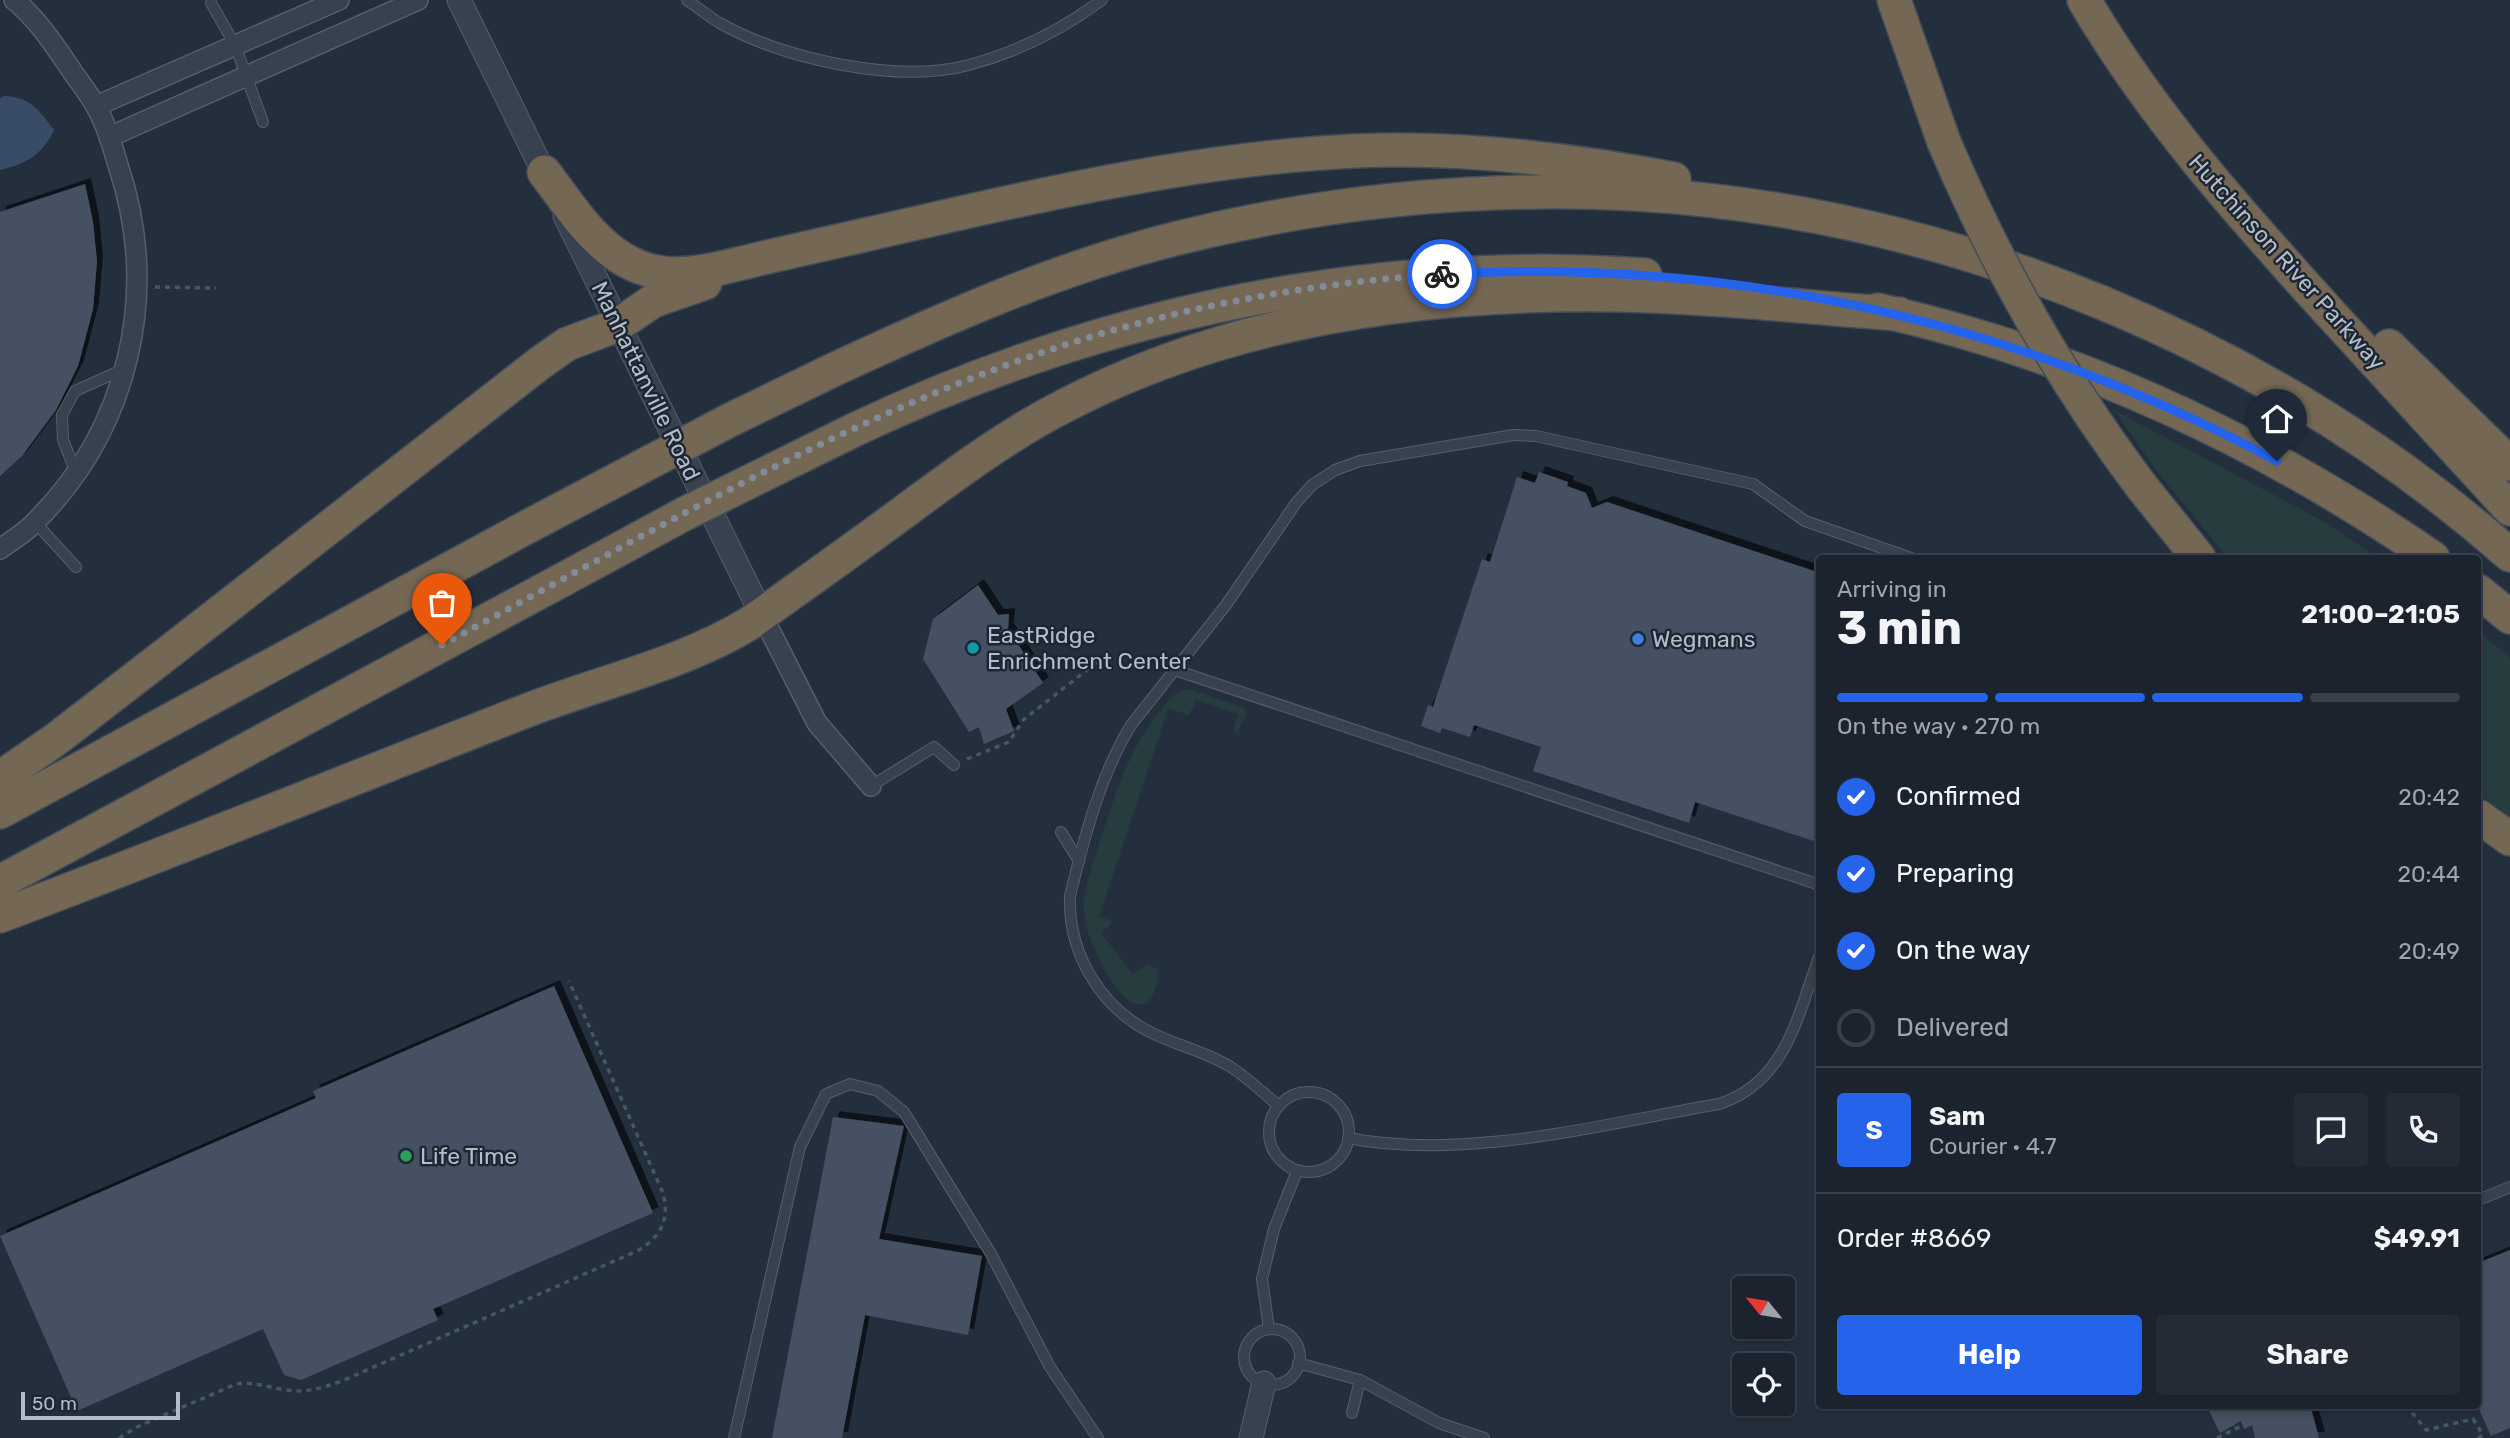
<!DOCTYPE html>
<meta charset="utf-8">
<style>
:root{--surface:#1b232e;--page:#242b36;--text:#f1f3f6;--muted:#a0a4aa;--line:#39404a;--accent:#2563eb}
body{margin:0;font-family:Rubik,sans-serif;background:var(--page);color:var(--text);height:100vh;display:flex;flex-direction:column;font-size:26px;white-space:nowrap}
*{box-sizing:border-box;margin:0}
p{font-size:23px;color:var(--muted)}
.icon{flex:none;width:38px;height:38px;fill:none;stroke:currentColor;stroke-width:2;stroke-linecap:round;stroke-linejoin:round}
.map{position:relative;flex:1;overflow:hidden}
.panel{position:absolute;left:1816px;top:555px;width:665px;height:854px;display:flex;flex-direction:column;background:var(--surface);border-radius:7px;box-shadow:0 4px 10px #0003,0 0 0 2px var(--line)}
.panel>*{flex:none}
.needle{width:46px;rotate:300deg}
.fabs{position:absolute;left:1732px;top:1276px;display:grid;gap:14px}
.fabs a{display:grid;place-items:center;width:63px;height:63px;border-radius:7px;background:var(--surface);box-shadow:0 4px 10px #0003,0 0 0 2px var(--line);font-size:35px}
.scale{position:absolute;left:21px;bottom:18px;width:159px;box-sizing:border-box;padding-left:7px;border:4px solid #b4bcc9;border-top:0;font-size:19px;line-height:24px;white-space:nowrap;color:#b4bcc9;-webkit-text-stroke:5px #1d2633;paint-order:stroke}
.pin{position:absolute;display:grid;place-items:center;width:60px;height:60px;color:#fff;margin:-72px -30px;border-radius:50% 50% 50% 0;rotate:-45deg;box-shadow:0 0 7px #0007}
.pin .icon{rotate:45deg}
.courier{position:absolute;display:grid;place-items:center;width:70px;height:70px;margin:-35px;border:5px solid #2563eb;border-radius:50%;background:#fff;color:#222;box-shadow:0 2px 9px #0007}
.summary em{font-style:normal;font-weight:700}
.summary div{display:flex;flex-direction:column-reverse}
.summary{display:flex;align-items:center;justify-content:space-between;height:119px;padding:0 21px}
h1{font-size:46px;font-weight:700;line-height:52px}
.bar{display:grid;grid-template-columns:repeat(4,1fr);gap:10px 7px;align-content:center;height:84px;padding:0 21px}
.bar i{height:9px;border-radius:5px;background:var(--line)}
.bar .on{background:var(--accent)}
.bar p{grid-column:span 4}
.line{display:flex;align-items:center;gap:18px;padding:0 21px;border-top:2px solid var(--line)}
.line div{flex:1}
.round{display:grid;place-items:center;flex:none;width:74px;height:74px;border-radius:7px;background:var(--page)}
ol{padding:0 21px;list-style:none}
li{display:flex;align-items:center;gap:21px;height:77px}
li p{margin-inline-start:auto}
li .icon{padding:7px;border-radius:50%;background:var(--accent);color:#fff;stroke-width:4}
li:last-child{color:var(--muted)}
li i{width:38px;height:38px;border:4px solid var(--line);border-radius:50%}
.action{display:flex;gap:14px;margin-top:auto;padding:14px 21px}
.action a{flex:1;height:80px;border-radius:7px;background:var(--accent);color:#fff;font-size:28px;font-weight:700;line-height:80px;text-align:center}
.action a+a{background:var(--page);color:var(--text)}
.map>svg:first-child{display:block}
</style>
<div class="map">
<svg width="2510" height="1438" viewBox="0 0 2510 1438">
<defs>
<filter id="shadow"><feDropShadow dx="6" dy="-6" stdDeviation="0" flood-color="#0009"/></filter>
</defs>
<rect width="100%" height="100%" fill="#242f3e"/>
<g fill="#263c3f">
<path d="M2114,410L2323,521L2379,558H2228L2160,475Z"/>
<path d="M2478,631L2510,658V817L2478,793Z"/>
<path d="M1189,689L1242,707L1247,712L1238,732L1234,730L1238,714L1196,700L1189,715L1168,709L1099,916L1113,922L1101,933L1133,974L1148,964L1159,970C1159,978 1155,993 1150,1000C1127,1025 1091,945 1087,929C1084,918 1083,904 1085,892C1088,875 1095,858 1100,841C1115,794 1129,749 1160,711C1169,700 1175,690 1189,689Z"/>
</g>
<path fill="#394c67" d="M5,96C30,97 40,111 54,130C42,155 26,164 0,170V98Z"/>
<g fill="#455162" filter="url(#shadow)">
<path d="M85,184L93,222L97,261L93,309L78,366L56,410L22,456L0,476V212Z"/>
<path d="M1539,472L1568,482L1567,486L1586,493L1592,508L1607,502L1820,573V843L1695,802L1689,823L1533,771L1541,747L1474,725L1470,737L1442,728L1440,733L1421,726L1428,705L1433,707L1482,559L1490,562L1517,477L1535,483Z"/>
<path d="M978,585L998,615L1009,614L1008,629L1043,683L1006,709L1014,731L984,744L979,727L969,732L923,659L933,619Z"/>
<path d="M554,986L653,1213L433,1309L438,1320L301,1380L284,1375L263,1329L77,1411L0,1236L316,1098L313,1091Z"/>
<path d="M833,1117L904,1126L879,1239L982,1256L968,1335L865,1315L842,1438H772Z"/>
<path d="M2510,1250V1428L2491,1436L2478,1407V1263Z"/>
<path d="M2206,1405H2310L2319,1438H2255L2252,1425L2244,1429L2241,1421L2220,1433Z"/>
</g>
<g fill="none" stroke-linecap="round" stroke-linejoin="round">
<defs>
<g id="service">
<path d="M687,0C697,7 707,15 718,22C781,59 897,84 969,65C1017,52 1063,29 1102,0"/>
<path d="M211,3L235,45L263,122"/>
<path d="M76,473L63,440L62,415L75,391L122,370"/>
<path d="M34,521L76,567"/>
<path d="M1175,670L1820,885"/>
<path d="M871,786L934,747L954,765"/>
<path d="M1061,832L1079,861"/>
<circle cx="1309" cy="1132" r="40"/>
<path d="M1279,1106C1262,1092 1247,1077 1229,1066C1204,1051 1175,1045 1150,1032C1099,1006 1068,952 1070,896C1084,838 1100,776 1131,725L1226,605L1296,503L1312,485L1335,470L1360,461L1513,435L1536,436L1753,484L1805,521L1911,558"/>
<path d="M1348,1138C1466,1161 1602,1124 1719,1104C1787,1082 1798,1014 1820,954"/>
<path d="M2478,1200L2510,1187"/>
<path d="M1269,1329L1262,1279L1274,1229L1297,1171"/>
<circle cx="1272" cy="1357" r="28"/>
<path d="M1298,1363L1360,1380L1439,1423L1484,1438"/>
<path d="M1352,1413L1360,1380"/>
<path d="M734,1438L800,1147L826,1094L850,1084L878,1091L904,1112L991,1254L1050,1367L1098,1438"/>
</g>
<g id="minor">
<path d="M96,106L339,0"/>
<path d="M109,137L418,0"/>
<path d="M0,549C10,542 21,535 30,527C129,432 161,294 118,165C112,145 106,123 95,105C89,94 81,84 74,74C57,49 38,19 14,0"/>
<path d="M762,615L817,723L871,786"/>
</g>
<g id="tertiary">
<path d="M459,0L550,185"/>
<path d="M565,216L762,615"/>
<path d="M1251,1438L1264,1383"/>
</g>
<g id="motorway">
<path d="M1894,0L1944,142"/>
<path d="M2084,0C2152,116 2240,214 2330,313C2390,378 2450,443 2510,509"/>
<path d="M544,172C576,214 606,266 663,273C695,277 731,265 763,258C836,242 910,224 983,208C1105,181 1229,157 1354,151C1462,146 1569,159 1674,179"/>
<path d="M1878,310C2079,355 2264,442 2433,558"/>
<path d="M2389,346L2510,464"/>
<path d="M833,370C945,318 1057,268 1178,238C1327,201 1481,186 1634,194C1952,212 2271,345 2510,555"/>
<path d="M856,429C1104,312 1372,256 1645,275"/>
<path d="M2142,487L2199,558"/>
<path d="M2478,591L2510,617"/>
<path d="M0,778L55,740L169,652L540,363L567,344L618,325L653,301L705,283"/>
<path d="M0,812L527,527"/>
<path d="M2478,816L2510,839"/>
<path d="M0,882L551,586"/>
<path d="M0,916C175,850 349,780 523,712C596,683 684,664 750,623C800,587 851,551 901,514C954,475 1007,435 1066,405C1243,313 1454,289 1651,296C1734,299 1816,308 1899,314"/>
</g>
</defs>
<use href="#service" stroke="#565f6c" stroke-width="12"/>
<use href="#minor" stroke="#565f6c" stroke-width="22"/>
<use href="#tertiary" stroke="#565f6c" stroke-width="25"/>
<use href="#motorway" stroke="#434c59" stroke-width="36"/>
<g stroke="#44595c" stroke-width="3.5" stroke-dasharray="5 5" stroke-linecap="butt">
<path d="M155,287L216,288"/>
<path d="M967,759L1009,742L1023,720L1097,662"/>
<path d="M2406,1405L2426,1430L2473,1419L2483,1435L2478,1438"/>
<path d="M119,1438L139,1426L236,1384C253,1381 270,1388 287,1390C307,1393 323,1388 342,1381L637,1251C661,1237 670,1220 663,1193L569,981"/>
<path d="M2217,1438L2243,1425"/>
</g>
<use href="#service" stroke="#38414e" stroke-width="10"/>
<use href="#minor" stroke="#38414e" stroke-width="19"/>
<use href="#tertiary" stroke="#38414e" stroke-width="23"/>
<use href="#motorway" stroke="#746855" stroke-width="33"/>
<defs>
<g id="motorway-bridge">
<path d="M1944,142C1996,264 2062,381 2142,487"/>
<path d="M527,527L730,420L833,370"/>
<path d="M551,586L686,513L856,429"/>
</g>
</defs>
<use href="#motorway-bridge" stroke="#434c59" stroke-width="36" stroke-linecap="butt"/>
<use href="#motorway-bridge" stroke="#746855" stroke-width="33"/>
</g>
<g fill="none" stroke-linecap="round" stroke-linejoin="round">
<path stroke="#828b98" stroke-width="7" stroke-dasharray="0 12.6" d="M442,645C633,542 823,429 1029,357C1162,310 1301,284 1442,274"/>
<path stroke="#2563eb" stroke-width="9" d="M1442,274C1739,258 2015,321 2277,461"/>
</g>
<circle fill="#3f7fe0" stroke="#1d2633" stroke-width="2.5" cx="1638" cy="639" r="7"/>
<circle fill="#0f9aa8" stroke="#1d2633" stroke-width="2.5" cx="973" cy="648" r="7"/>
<circle fill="#2e9e5b" stroke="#1d2633" stroke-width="2.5" cx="406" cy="1156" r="7"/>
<g text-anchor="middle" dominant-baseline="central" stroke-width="5" stroke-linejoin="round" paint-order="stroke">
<g font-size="23" fill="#b4bcc9" stroke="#1d2633">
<text transform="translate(2287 262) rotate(48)">Hutchinson River Parkway</text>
<text transform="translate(646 381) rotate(64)">Manhattanville Road</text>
</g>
<g font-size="23" fill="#b4bcc9" stroke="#1d2633" text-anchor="start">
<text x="987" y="635">EastRidge<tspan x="987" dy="26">Enrichment Center</tspan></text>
<text x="1652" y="639">Wegmans</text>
<text x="420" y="1156">Life Time</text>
</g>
</g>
</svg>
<div class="fabs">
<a><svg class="needle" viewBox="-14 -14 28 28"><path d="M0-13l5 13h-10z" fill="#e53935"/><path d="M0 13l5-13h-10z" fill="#a0a4aa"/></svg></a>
<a><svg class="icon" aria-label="locate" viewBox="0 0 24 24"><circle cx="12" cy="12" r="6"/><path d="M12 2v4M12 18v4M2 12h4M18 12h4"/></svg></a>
</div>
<div class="scale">50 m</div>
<div class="pin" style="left:442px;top:645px;background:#ea580c"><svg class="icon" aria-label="bag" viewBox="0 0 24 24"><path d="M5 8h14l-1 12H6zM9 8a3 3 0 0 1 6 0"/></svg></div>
<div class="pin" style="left:2277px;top:461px;background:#1f2937"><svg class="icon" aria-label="home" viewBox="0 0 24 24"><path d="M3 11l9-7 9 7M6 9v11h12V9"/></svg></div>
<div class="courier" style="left:1442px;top:274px"><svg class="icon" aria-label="bike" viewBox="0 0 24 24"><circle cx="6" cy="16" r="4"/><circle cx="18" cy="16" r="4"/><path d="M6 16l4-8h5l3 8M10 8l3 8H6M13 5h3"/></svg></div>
<section class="panel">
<div class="summary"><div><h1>3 min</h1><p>Arriving in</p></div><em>21:00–21:05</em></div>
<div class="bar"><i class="on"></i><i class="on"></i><i class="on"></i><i></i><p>On the way · 270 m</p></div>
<ol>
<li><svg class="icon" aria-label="check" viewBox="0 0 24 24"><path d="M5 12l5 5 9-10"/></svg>Confirmed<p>20:42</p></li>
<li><svg class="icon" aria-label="check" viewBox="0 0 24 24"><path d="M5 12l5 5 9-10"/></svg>Preparing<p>20:44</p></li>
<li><svg class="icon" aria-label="check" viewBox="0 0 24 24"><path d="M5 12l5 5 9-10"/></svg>On the way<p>20:49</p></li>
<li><i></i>Delivered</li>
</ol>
<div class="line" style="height:126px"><b class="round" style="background:var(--accent);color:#fff">S</b><div><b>Sam</b><p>Courier · 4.7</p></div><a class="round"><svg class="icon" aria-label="chat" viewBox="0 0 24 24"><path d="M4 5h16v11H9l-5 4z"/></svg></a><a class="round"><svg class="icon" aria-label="phone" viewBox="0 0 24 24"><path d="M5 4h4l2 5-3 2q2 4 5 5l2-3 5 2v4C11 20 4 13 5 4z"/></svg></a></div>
<div class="line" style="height:91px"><div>Order #8669</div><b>$49.91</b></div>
<div class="action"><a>Help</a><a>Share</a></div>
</section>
</div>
